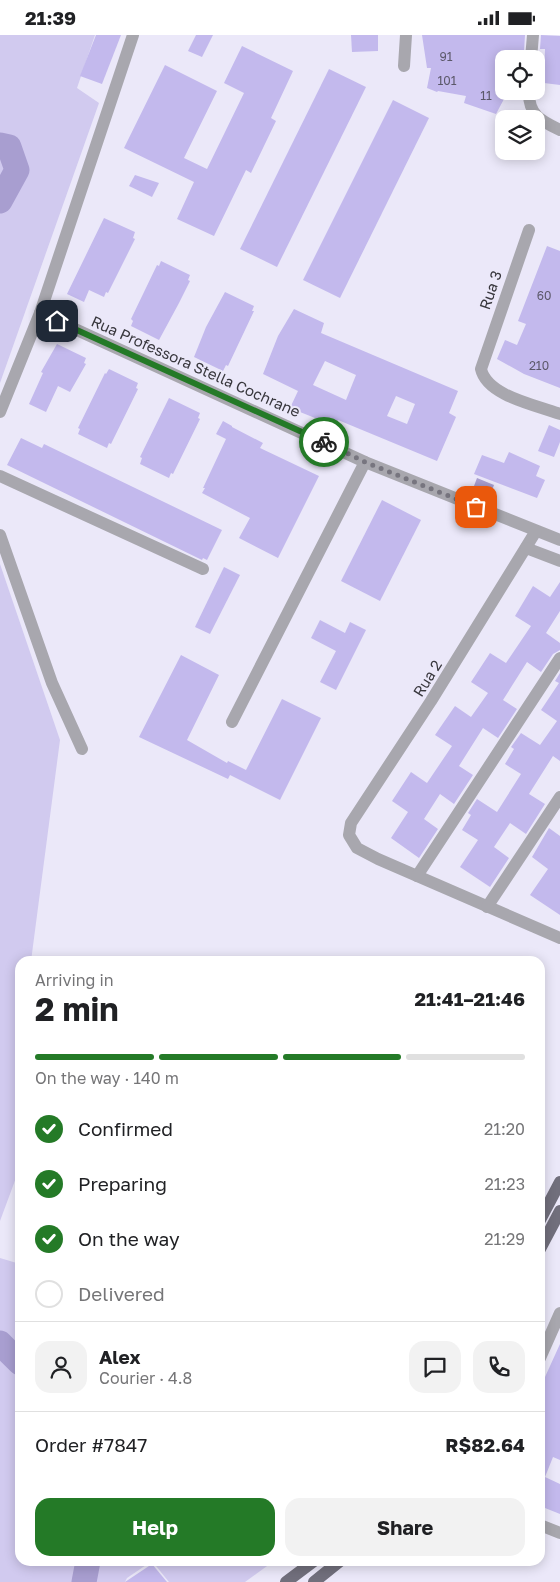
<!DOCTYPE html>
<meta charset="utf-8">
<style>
:root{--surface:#fff;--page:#f2f2f2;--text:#202124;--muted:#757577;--line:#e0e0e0;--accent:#247a27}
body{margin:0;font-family:"Golos Text",sans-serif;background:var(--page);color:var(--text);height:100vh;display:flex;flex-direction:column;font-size:19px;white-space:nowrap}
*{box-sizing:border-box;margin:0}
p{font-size:16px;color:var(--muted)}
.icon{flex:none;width:28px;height:28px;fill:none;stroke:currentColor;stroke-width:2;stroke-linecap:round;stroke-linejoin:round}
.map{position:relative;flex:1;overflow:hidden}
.details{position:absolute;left:15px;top:921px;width:530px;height:610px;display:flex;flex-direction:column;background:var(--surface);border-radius:15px;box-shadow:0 2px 12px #0003}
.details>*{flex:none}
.buttons{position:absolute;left:495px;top:15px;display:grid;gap:10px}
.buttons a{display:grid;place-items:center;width:50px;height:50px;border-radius:10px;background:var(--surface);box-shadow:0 2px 12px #0003;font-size:25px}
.pin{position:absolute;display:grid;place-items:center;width:42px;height:42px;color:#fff;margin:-21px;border-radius:10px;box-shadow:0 2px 8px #0006}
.courier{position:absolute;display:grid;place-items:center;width:50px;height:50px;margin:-25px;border:4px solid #247a27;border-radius:50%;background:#fff;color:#222;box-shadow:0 1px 6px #0007}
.head em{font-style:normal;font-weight:700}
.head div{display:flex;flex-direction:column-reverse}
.head{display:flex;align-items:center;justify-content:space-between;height:85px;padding:0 20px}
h1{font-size:32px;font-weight:700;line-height:38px}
.bar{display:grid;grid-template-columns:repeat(4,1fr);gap:8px 5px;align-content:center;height:60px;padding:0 20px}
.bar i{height:6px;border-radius:4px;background:var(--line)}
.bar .on{background:var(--accent)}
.bar p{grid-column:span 4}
.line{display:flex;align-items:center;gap:12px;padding:0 20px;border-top:1px solid var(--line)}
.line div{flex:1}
.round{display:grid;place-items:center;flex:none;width:52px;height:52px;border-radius:15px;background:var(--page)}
ol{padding:0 20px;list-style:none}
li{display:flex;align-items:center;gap:15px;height:55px}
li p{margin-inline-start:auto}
li .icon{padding:5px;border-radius:50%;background:var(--accent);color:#fff;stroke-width:4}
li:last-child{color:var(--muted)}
li i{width:28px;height:28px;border:2px solid var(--line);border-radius:50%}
.primary-button{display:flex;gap:10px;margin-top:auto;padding:10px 20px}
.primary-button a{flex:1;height:58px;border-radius:15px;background:var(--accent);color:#fff;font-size:20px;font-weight:700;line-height:58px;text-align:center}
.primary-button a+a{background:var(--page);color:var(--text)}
.status{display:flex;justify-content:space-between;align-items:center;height:35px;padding:0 25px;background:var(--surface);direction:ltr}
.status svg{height:14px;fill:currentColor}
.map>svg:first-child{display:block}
</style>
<div class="status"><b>21:39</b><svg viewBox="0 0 49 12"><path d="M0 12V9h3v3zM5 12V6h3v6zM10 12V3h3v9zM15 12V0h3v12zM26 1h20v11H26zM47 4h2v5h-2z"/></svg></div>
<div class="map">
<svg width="560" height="1547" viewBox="0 0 560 1547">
<rect width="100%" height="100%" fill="#ebe8f9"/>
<g fill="#d1caef">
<path d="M0,0H95L77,53L99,68L0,348Z"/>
<path d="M0,529L60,705L31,926H20V1132L0,1186Z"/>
<path d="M0,1223L20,1229V1526H152L127,1543L125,1547H0Z"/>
<path d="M152,1526H274L245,1547H169Z"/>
</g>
<path fill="#a89ed0" d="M477,443L494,450L491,458L474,451Z"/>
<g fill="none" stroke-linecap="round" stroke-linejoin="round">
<g stroke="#a89ed0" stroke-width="25">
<path d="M0,110L9,112L17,135L0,166"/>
<path d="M0,1308L20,1328"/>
<path d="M84,1547L88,1526"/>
</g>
</g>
<g fill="#c3b9ed" fill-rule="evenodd">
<path d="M96,0H121L102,49L80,41Z"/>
<path d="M196,0H213L202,22L188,16Z"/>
<path d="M351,0H378V16L352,17Z"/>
<path d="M422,0H525L524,16L510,17L512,24H504V64L496,79L464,68L466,61L438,56L437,57L427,53L431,33H427Z"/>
<path d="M541,0L560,1V50L544,48L545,14H540Z"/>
<path d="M242,11L293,36L271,83L276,86L251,138L246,135L214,201L177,184L194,147L124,113L165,30L217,56L184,123L207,134L244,58L224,48Z"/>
<path d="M329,34L366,52L277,232L240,214Z"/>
<path d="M393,65L429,83L340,263L303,245Z"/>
<path d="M135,140L159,148L152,162L129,151Z"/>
<path d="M104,183L135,197L133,203L135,204L108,258L106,257L104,262L89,255L84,267L67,259Z"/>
<path d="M547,211L560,216V353L524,339L497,324L505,305L517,310L526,289L518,286Z"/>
<path d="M161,226L190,240L188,245L190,246L179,268L159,305L131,291L133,286L131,284L157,230L159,231Z"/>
<path d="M225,257L254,271L252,276H254L228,331L226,330L223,336L194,322L206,292Z"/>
<path d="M294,274L324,288L321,298L458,356L449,378L456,382L437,426L338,385L335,391L290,373L298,356L263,339L278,301ZM325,326L356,340L346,365L313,350ZM396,361L415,369L407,389L387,381Z"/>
<path d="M57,309L86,323L84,328L86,329L70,357L58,351L46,377L29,369L43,338L41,337Z"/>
<path d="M109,334L138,348L136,353L138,354L111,409L109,408L107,413L78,399L80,394L78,393L105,338L106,339Z"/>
<path d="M169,363L200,378L198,383L200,384L173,439L171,438L169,443L140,429L142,423L140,422Z"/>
<path d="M223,386L232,391V392L263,408L260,413L319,441L278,523L239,503L250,483L202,458L205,453H203L226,404L216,399Z"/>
<path d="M549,390L560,395V407L554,422L538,416Z"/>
<path d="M21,403L42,413L44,409L222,495L207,525L203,523L202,525L7,430Z"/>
<path d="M509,417L540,431L536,441L545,445L537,463L474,439L482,420L504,428Z"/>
<path d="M382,465L421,485L380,566L341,546Z"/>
<path d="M224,532L240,540L210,599L195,592Z"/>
<path d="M560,547V576L546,598L560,608V615L553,619L541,637L527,627L503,665L517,674L498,703L483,693L459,731L473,740L454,769L440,759L424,784L438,794L419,823L391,803L408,777L392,766L411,737L427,748L452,711L435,700L455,671L471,682L488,658L471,647L490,618L506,628L531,591L515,581L533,551L550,562Z"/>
<path d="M320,585L345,598L350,587L366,595L336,655L320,647L336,616L311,603Z"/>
<path d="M181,620L219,640L187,705L227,728L228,726L246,735L282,664L321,683L280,765L230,740L228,744L139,702Z"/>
<path d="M560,638V726L553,721L529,759L545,769L526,799L510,788L494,812L509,823L490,852L460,832L478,805L462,795L471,780L468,778L477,764L497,777L521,739L505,729L514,714L511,712L521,698L540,710L557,686L541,675L559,648L555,646Z"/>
<path d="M549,793L560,801V880L530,860L548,834L532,822Z"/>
<path d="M560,1309V1425L553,1422L545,1442L560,1449V1479L540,1471V1353Z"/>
<path d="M152,1529L167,1547H125Z"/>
</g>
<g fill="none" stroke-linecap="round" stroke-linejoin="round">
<g stroke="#a8a7ae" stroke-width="12">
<path d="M531,24L533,0"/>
<path d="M404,31L406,0"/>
<path d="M529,56C528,80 541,86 560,95"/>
<path d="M529,195L481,334C487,361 536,370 560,379"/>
<path d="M40,278L365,427L560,505"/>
<path d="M0,377L40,278L133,0"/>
<path d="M0,441L203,534"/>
<path d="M536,496L431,666L351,788L349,800L357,813L378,824L560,903"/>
<path d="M0,500L52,648L82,714"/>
<path d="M526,513L560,526"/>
<path d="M232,687L365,427"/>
<path d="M417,841L560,623"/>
<path d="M487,872L560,762"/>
<path d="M540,1323L560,1278"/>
<path d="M540,1490L560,1498"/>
</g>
<g stroke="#716f7c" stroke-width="12">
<path d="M540,1185L560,1147"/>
<path d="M540,1214L560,1176"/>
<path d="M286,1547L314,1526"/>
<path d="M314,1547L340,1526"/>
</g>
</g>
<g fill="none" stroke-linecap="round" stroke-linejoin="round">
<path stroke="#77757f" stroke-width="5" stroke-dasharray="0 9" d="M324,407L365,427L476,472"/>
<path stroke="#247a27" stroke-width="6" d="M57,286L324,407"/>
</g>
<g text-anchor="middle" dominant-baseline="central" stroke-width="4" stroke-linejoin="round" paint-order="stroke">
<g font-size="12" fill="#5b5869">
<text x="446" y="21">91</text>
<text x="447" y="45">101</text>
<text x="486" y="60">11</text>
<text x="544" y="260">60</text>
<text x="539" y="330">210</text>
</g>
<g font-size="15" fill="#38373d" stroke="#ebe8f9">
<text transform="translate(490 255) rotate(-71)">Rua 3</text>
<text transform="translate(196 331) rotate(24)">Rua Professora Stella Cochrane</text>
<text transform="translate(427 643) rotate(-58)">Rua 2</text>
</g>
</g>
</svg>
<div class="buttons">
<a><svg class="icon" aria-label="locate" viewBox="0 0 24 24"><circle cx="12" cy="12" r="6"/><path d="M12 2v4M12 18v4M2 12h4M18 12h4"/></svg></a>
<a><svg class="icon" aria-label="layers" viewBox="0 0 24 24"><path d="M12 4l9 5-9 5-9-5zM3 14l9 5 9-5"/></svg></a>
</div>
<div class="pin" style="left:476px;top:472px;background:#ea580c"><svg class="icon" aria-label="bag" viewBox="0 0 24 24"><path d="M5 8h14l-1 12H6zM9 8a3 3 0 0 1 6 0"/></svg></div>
<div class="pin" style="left:57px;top:286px;background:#1f2937"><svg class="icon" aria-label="home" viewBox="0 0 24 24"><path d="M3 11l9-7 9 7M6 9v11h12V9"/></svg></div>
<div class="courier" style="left:324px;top:407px"><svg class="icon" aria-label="bike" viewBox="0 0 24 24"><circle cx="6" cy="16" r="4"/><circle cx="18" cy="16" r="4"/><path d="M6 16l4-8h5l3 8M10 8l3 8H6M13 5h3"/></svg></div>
<section class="details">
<div class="head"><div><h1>2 min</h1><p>Arriving in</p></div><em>21:41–21:46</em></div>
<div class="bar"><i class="on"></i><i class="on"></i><i class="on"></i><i></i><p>On the way · 140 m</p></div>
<ol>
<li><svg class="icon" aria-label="check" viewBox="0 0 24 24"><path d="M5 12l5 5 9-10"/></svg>Confirmed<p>21:20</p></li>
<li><svg class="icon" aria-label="check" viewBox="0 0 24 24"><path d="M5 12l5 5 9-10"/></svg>Preparing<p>21:23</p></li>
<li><svg class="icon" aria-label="check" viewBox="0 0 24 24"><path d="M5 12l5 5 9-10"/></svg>On the way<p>21:29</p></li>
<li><i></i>Delivered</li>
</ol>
<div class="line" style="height:90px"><a class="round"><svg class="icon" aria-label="person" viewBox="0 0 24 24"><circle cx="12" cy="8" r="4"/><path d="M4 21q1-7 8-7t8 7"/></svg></a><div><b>Alex</b><p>Courier · 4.8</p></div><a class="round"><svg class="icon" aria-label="chat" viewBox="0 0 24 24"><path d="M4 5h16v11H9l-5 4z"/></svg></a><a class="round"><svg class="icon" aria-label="phone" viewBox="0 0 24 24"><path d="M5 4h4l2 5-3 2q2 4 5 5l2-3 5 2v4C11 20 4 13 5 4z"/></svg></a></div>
<div class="line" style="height:65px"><div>Order #7847</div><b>R$82.64</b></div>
<div class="primary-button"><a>Help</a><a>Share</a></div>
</section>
</div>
